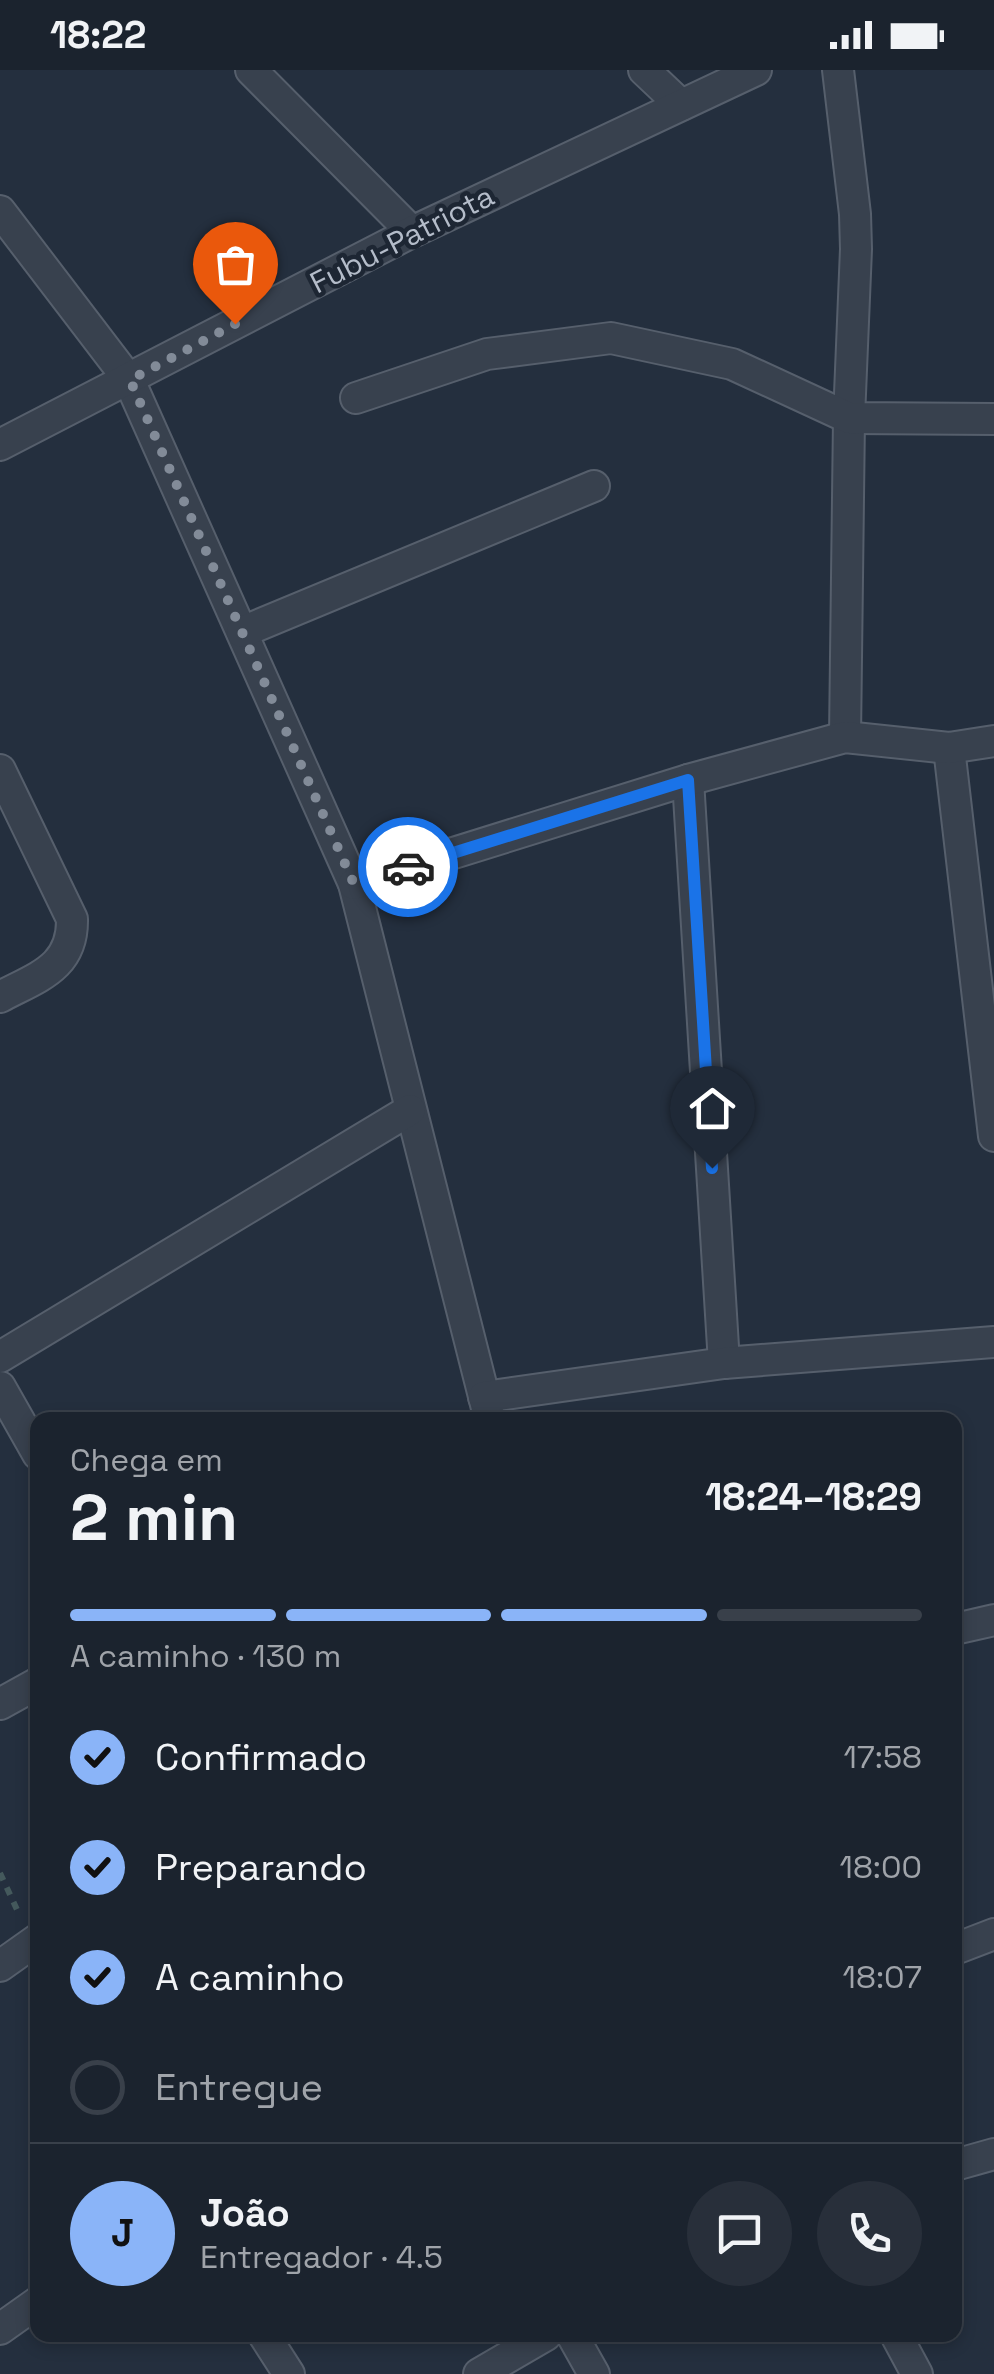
<!DOCTYPE html>
<html lang="pt">
<meta charset="utf-8">
<style>
:root{--surface:#1b232e;--page:#282f3a;--text:#f1f3f6;--muted:#a0a4aa;--line:#39404a;--accent:#8ab4f8}
body{margin:0;font-family:"Space Grotesk",sans-serif;background:var(--page);color:var(--text);height:100vh;display:flex;flex-direction:column;font-size:38px;white-space:nowrap}
*{box-sizing:border-box;margin:0}
p{font-size:32px;color:var(--muted)}
.icon{flex:none;width:55px;height:55px;fill:none;stroke:currentColor;stroke-width:2;stroke-linecap:round;stroke-linejoin:round}
.map{position:relative;flex:1;overflow:hidden}
.sheet{position:absolute;left:30px;top:1342px;width:932px;height:930px;display:flex;flex-direction:column;background:var(--surface);border-radius:20px;box-shadow:0 5px 15px #0003,0 0 0 2px var(--line)}
.sheet>*{flex:none}
.pin{position:absolute;display:grid;place-items:center;width:85px;height:85px;color:#fff;margin:-102px -42px;border-radius:50% 50% 50% 0;rotate:-45deg;box-shadow:0 0 10px #0007}
.pin .icon{rotate:45deg}
.courier{position:absolute;display:grid;place-items:center;width:100px;height:100px;margin:-50px;border:8px solid #1a73e8;border-radius:50%;background:#fff;color:#222;box-shadow:0 2px 12px #0007}
.headline em{font-style:normal;font-weight:600}
.headline div{display:flex;flex-direction:column-reverse}
.headline{display:flex;align-items:center;justify-content:space-between;height:170px;padding:0 40px}
h1{font-size:65px;font-weight:600;line-height:75px}
.bar{display:grid;grid-template-columns:repeat(4,1fr);gap:15px 10px;align-content:center;height:120px;padding:0 40px}
.bar i{height:12px;border-radius:8px;background:var(--line)}
.bar .selected{background:var(--accent)}
.bar p{grid-column:span 4}
.line{display:flex;align-items:center;gap:25px;padding:0 40px;border-top:2px solid var(--line)}
.line div{flex:1}
.round{display:grid;place-items:center;flex:none;width:105px;height:105px;border-radius:52px;background:var(--page)}
ol{padding:0 40px;list-style:none}
li{display:flex;align-items:center;gap:30px;height:110px}
li p{margin-inline-start:auto}
li .icon{padding:10px;border-radius:50%;background:var(--accent);color:#111;stroke-width:4}
li:last-child{color:var(--muted)}
li i{width:55px;height:55px;border:5px solid var(--line);border-radius:50%}
.status{display:flex;justify-content:space-between;align-items:center;height:70px;padding:0 50px;background:var(--surface);direction:ltr}
.status svg{height:28px;fill:currentColor}
.map>svg:first-child{display:block}
</style>
<div class="status"><b>18:22</b><svg viewBox="0 0 49 12"><path d="M0 12V9h3v3zM5 12V6h3v6zM10 12V3h3v9zM15 12V0h3v12zM26 1h20v11H26zM47 4h2v5h-2z"/></svg></div>
<div class="map">
<svg width="994" height="2304" viewBox="0 0 994 2304">
<rect width="100%" height="100%" fill="#242f3e"/>
<g fill="none" stroke-linecap="round" stroke-linejoin="round">
<defs>
<g id="street">
<path d="M251,0L412,162"/>
<path d="M644,0L681,35"/>
<path d="M838,0L855,144L856,179L849,348L845,667"/>
<path d="M0,141L129,310L354,814L490,1350"/>
<path d="M356,328L487,284L611,268L732,294L849,348L994,349"/>
<path d="M0,375L412,162L756,0"/>
<path d="M242,562L594,416"/>
<path d="M949,678L994,1066"/>
<path d="M0,700L72,849C73,898 37,907 0,927"/>
<path d="M688,710L724,1293"/>
<path d="M354,814L688,710L845,667L949,678L994,671"/>
<path d="M0,1287L410,1040"/>
<path d="M0,1317L38,1384"/>
<path d="M484,1327L724,1293L994,1272"/>
<path d="M955,1559L994,1550"/>
<path d="M0,1634L38,1613"/>
<path d="M955,1879L994,1864"/>
<path d="M0,1896L38,1869"/>
<path d="M955,2095L994,2084"/>
<path d="M0,2259L38,2232"/>
<path d="M264,2265L289,2304"/>
<path d="M572,2265L594,2304"/>
<path d="M896,2265L917,2304"/>
<path d="M479,2304L546,2265"/>
</g>
</defs>
<use href="#street" stroke="#565f6c" stroke-width="34"/>
<path stroke="#44595c" stroke-width="6" stroke-dasharray="8 8" stroke-linecap="butt" d="M0,1803L19,1844"/>
<use href="#street" stroke="#38414e" stroke-width="30"/>
</g>
<g fill="none" stroke-linecap="round" stroke-linejoin="round">
<path stroke="#828b98" stroke-width="10" stroke-dasharray="0 18" d="M235,254L130,310L354,814L408,797"/>
<path stroke="#1a73e8" stroke-width="12" d="M408,797L688,710L712,1098"/>
</g>
<g text-anchor="middle" dominant-baseline="central" stroke-width="9" stroke-linejoin="round" paint-order="stroke">
<g font-size="30" fill="#b4bcc9" stroke="#1d2633">
<text transform="translate(402 169) rotate(-27)">Fubu-Patriota</text>
</g>
</g>
</svg>
<div class="pin" style="left:235px;top:254px;background:#ea580c"><svg class="icon" aria-label="bag" viewBox="0 0 24 24"><path d="M5 8h14l-1 12H6zM9 8a3 3 0 0 1 6 0"/></svg></div>
<div class="pin" style="left:712px;top:1098px;background:#1f2937"><svg class="icon" aria-label="home" viewBox="0 0 24 24"><path d="M3 11l9-7 9 7M6 9v11h12V9"/></svg></div>
<div class="courier" style="left:408px;top:797px"><svg class="icon" aria-label="car" viewBox="0 0 24 24"><path d="M5 17H2v-5l4-1 3-4h7l3 4 3 1v5h-3M9 17h6M6 11h13"/><circle cx="7" cy="17" r="2"/><circle cx="17" cy="17" r="2"/></svg></div>
<section class="sheet">
<div class="headline"><div><h1>2 min</h1><p>Chega em</p></div><em>18:24–18:29</em></div>
<div class="bar"><i class="selected"></i><i class="selected"></i><i class="selected"></i><i></i><p>A caminho · 130 m</p></div>
<ol>
<li><svg class="icon" aria-label="check" viewBox="0 0 24 24"><path d="M5 12l5 5 9-10"/></svg>Confirmado<p>17:58</p></li>
<li><svg class="icon" aria-label="check" viewBox="0 0 24 24"><path d="M5 12l5 5 9-10"/></svg>Preparando<p>18:00</p></li>
<li><svg class="icon" aria-label="check" viewBox="0 0 24 24"><path d="M5 12l5 5 9-10"/></svg>A caminho<p>18:07</p></li>
<li><i></i>Entregue</li>
</ol>
<div class="line" style="height:180px"><b class="round" style="background:var(--accent);color:#111">J</b><div><b>João</b><p>Entregador · 4.5</p></div><a class="round"><svg class="icon" aria-label="chat" viewBox="0 0 24 24"><path d="M4 5h16v11H9l-5 4z"/></svg></a><a class="round"><svg class="icon" aria-label="phone" viewBox="0 0 24 24"><path d="M5 4h4l2 5-3 2q2 4 5 5l2-3 5 2v4C11 20 4 13 5 4z"/></svg></a></div>
</section>
</div>
